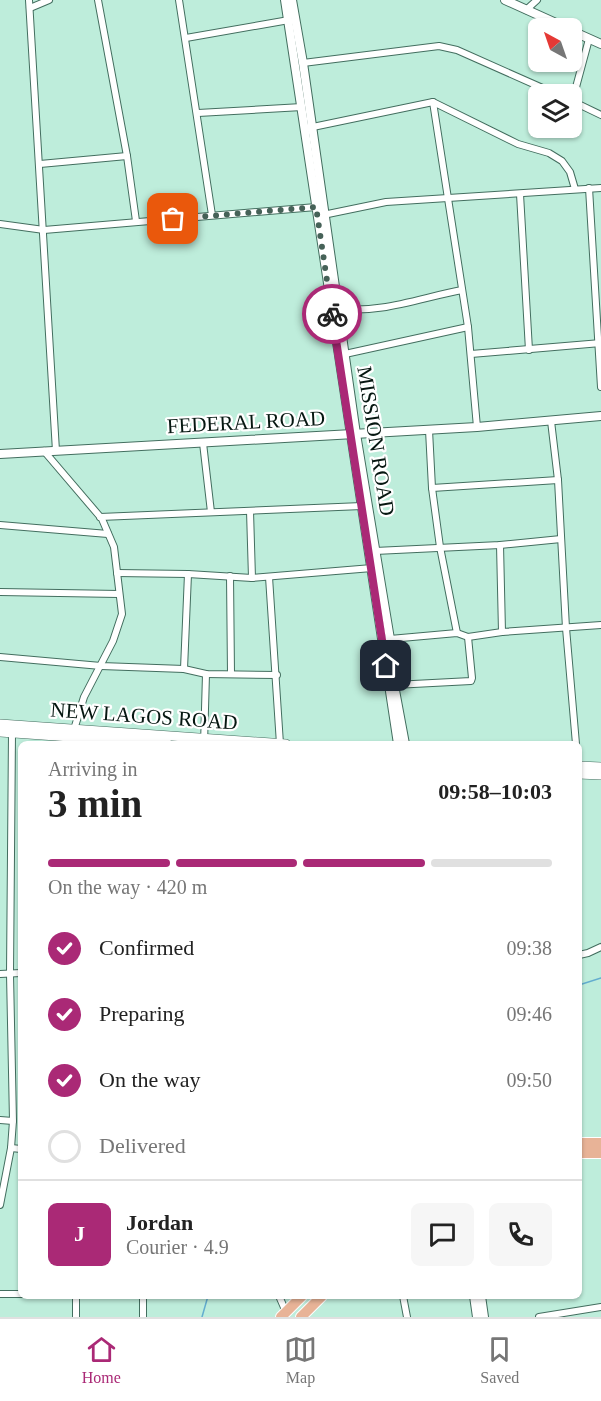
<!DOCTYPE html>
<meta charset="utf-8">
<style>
:root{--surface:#fff;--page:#f6f6f6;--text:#222;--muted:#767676;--line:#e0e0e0;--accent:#aa2976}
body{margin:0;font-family:"Times New Roman",serif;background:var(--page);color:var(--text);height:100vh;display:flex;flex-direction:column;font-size:22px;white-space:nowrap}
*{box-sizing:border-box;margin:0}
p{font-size:20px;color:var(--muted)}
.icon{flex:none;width:33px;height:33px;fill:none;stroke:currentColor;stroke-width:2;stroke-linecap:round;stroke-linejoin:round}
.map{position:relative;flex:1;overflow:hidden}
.details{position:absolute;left:18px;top:741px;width:564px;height:558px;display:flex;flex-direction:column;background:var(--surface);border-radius:9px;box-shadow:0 2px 4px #0004}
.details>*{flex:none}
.needle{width:39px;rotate:320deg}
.tools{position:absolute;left:528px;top:18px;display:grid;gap:12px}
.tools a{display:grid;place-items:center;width:54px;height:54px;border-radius:9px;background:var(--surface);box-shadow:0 2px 4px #0004;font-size:30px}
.pin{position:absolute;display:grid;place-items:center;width:51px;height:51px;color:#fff;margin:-26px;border-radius:12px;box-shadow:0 3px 9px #0006}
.courier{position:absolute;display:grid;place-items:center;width:60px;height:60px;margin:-30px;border:4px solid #aa2976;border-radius:50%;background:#fff;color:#222;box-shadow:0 2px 8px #0007}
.summary em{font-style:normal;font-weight:600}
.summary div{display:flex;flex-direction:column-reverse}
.summary{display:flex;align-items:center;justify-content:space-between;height:102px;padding:0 30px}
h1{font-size:39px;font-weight:600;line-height:45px}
.bar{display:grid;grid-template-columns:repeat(4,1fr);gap:9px 6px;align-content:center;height:72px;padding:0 30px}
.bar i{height:8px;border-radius:4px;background:var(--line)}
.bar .current{background:var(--accent)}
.bar p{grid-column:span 4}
.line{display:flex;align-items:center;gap:15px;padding:0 30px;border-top:2px solid var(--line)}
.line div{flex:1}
.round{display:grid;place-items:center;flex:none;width:63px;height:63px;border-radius:9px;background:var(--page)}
ol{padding:0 30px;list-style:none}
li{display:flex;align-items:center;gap:18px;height:66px}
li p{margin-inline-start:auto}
li .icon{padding:6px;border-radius:50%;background:var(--accent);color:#fff;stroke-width:4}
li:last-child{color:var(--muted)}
li i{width:33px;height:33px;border:3px solid var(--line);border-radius:50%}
.dock{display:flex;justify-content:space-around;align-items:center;height:84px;border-top:2px solid var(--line);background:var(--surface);font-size:16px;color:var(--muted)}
.dock a{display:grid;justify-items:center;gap:3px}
.dock .current{color:var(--accent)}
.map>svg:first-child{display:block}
</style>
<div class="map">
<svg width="601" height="1317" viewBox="0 0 601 1317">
<rect width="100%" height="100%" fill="#beeddb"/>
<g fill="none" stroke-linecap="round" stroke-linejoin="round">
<g stroke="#63adcf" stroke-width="1.5">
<path d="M579,985L601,978"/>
<path d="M202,1317L208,1296"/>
</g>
<defs>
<g id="minor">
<path d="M29,0L56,451"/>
<path d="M98,0L127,156L136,221"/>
<path d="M179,0L212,215"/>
<path d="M30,8L49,0"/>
<path d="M526,10L537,0"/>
<path d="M186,38L289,20"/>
<path d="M303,63L439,46L457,50L556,94"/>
<path d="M572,101L601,115"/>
<path d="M433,102L468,327L477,427"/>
<path d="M572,102L589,39"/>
<path d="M198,113L302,107"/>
<path d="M308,128L433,102L518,144L549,153L562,161L570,172L575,189"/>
<path d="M40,164L127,156"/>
<path d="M589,188L601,387"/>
<path d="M520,194L529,350"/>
<path d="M323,215L386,202L601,188"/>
<path d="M0,224L44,230L316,207"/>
<path d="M338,308C377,315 423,297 462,290"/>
<path d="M345,354L468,327"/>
<path d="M471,354L601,343"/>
<path d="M551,421L558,480L566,628L576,744"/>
<path d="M429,430L432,488L440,547L457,633"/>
<path d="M203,443L211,512"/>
<path d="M44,451L102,519L114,547L122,614L113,641L84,697L72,736V744"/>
<path d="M432,488L558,480"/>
<path d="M250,511L252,578"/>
<path d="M100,517L362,506"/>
<path d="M0,525L108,534"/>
<path d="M500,545L502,632"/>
<path d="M375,551L500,545L561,539"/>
<path d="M117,573L188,574L252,578L372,568"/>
<path d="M230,576L231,674"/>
<path d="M269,577L280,744"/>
<path d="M0,592L119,594"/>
<path d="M390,639L457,633L468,637L502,632L601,625"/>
<path d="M0,657L101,666L184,669L206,674L277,675"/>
<path d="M184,669L188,574"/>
<path d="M394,685L471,681L472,678L468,637"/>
<path d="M204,744L206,674"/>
<path d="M579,955L588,953L601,947"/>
<path d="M0,974L21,973"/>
<path d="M0,1120L13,1121"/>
<path d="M11,1148L21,1149"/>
<path d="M0,1205L11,1148L13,1121L10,974L12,733"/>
<path d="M0,1294H21"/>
<path d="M143,1296V1317"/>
<path d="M279,1296L286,1312"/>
<path d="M403,1296L407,1317"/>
<path d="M76,1317V1296"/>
<path d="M539,1317L601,1307"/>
</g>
<g id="tertiary">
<path d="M285,0L398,744"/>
<path d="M292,0L303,63L356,434L390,639L394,685L405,744"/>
<path d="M505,0L567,28"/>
<path d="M572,31L601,44"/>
<path d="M0,454L477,427L601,416"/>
<path d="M474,1296L477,1317"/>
<path d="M481,1296L484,1317"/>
</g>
<g id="secondary">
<path d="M0,724L286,744"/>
<path d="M0,732L168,744"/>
<path d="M579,766L601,767"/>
<path d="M579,774L601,775"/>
</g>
<g id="trunk">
<path d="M579,1143H601"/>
<path d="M579,1153H601"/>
<path d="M281,1317L302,1296"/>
<path d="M301,1317L322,1296"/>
</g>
</defs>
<use href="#minor" stroke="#436e5f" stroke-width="8"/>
<use href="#tertiary" stroke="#436e5f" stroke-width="10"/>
<use href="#secondary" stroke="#436e5f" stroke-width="10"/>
<use href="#trunk" stroke="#fff" stroke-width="12"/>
<use href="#minor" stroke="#fff" stroke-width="6"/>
<use href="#tertiary" stroke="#fff" stroke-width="8"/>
<use href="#secondary" stroke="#fff" stroke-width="9"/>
<use href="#trunk" stroke="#e8b397" stroke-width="10"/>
</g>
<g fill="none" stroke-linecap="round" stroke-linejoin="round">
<path stroke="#466258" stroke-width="6" stroke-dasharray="0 10.8" d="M173,219L316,207L332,314"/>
<path stroke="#aa2976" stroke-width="8" d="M332,314L386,666"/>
</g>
<g text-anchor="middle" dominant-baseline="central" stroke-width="4.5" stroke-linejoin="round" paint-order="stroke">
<g font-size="21" fill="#061711" stroke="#fff">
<text transform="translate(246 422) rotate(-3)">FEDERAL ROAD</text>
<text transform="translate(376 441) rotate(81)">MISSION ROAD</text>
<text transform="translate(144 716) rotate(4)">NEW LAGOS ROAD</text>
</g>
</g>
</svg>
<div class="tools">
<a><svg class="needle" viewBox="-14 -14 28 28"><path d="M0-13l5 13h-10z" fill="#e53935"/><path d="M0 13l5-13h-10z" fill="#767676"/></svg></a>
<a><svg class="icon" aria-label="layers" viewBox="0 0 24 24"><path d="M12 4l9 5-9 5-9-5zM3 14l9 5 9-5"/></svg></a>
</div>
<div class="pin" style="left:173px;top:219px;background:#ea580c"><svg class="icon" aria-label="bag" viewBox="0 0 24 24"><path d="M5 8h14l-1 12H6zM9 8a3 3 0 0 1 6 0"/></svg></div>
<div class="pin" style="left:386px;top:666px;background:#1f2937"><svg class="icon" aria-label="home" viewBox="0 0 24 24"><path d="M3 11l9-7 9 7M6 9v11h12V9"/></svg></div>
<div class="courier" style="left:332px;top:314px"><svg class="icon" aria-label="bike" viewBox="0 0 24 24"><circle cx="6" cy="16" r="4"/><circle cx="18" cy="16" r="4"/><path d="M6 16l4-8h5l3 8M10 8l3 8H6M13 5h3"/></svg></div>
<section class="details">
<div class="summary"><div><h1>3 min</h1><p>Arriving in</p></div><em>09:58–10:03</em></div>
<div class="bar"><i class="current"></i><i class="current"></i><i class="current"></i><i></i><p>On the way · 420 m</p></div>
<ol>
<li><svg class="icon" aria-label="check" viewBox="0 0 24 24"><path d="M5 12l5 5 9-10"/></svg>Confirmed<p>09:38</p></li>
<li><svg class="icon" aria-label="check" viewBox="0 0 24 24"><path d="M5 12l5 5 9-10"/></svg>Preparing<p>09:46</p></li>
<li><svg class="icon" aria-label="check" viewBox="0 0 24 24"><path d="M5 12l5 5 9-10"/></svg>On the way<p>09:50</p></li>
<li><i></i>Delivered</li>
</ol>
<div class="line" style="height:108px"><b class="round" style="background:var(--accent);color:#fff">J</b><div><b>Jordan</b><p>Courier · 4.9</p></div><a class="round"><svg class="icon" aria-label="chat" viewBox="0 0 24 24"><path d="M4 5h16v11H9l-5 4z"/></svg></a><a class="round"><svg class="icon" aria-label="phone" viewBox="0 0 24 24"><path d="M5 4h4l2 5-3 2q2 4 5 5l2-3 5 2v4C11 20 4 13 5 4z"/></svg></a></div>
</section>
</div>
<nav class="dock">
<a class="current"><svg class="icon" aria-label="home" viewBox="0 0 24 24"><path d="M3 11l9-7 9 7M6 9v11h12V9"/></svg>Home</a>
<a><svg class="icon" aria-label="map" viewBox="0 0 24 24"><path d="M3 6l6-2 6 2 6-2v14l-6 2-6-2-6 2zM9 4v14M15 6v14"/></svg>Map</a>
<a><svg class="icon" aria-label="saved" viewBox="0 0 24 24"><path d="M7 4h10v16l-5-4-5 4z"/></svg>Saved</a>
</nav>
